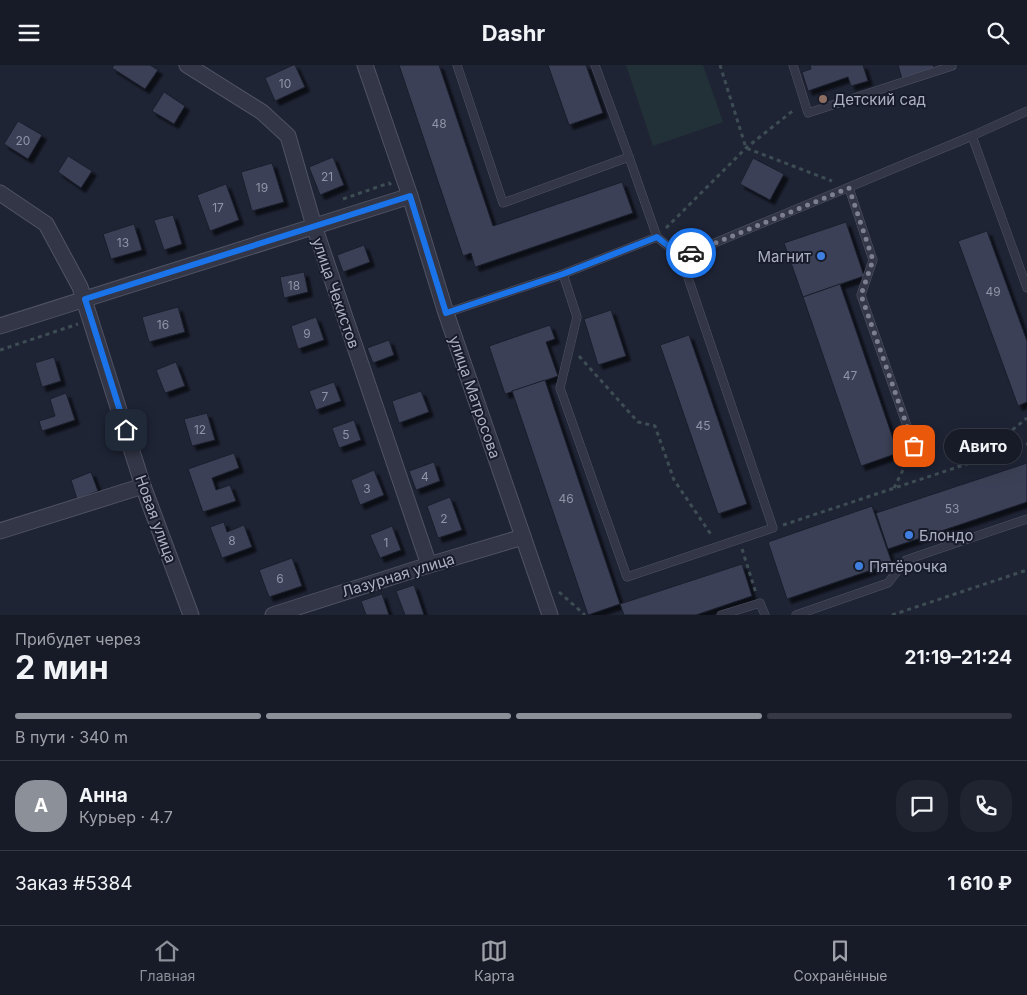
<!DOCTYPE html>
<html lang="ru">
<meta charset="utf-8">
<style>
:root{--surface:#171b28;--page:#202430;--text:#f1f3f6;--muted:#9ea1a8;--line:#363945;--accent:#8c9099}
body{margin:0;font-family:Inter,sans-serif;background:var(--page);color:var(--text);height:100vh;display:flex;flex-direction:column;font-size:19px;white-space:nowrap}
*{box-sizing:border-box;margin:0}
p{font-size:16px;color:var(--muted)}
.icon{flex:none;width:28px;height:28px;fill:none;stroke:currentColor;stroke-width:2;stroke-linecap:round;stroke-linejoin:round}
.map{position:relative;height:550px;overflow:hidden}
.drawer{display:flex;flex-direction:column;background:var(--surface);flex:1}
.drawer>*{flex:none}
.pin{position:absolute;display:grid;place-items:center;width:42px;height:42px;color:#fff;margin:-21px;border-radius:10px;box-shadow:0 2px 8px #0006}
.courier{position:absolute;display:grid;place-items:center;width:50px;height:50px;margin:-25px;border:4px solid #1a73e8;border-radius:50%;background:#fff;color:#222;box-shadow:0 1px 6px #0007}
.bubble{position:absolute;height:35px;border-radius:18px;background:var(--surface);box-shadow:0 5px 20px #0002,0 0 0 1px var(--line);font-size:16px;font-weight:700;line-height:35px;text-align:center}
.head em{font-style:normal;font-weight:700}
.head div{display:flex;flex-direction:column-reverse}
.head{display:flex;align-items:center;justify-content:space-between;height:85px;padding:0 15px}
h1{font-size:32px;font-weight:700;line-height:38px}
.bar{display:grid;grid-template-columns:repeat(4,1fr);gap:8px 5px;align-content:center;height:60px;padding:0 15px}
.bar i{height:6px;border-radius:4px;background:var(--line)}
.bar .active{background:var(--accent)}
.bar p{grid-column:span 4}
.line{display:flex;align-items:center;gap:12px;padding:0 15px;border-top:1px solid var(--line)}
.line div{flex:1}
.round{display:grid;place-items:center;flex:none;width:52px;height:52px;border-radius:20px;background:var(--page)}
header{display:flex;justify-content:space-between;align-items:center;height:65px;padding:0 15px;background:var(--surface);font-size:22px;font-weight:700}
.menu{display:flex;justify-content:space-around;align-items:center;height:70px;border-top:1px solid var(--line);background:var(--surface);font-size:14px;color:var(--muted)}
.menu a{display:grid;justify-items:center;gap:2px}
.menu .active{color:var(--accent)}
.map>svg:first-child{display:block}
</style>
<header><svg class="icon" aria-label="menu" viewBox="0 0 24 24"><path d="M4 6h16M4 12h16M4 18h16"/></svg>Dashr<svg class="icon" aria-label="search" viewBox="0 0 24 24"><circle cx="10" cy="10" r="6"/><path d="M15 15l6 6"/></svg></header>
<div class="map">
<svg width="1027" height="550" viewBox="0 0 1027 550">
<defs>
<filter id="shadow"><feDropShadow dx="4.5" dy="4.5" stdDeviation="1" flood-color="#0009"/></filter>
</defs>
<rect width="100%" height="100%" fill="#1f2435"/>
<path fill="#223137" d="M626,0H703L723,57L653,81Z"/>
<g fill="#3b4156" stroke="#1a1e2c" filter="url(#shadow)">
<path d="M114,0H150L158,5L145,24L112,3Z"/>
<path d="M293,0H295L305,22L275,36L265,13Z"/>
<path d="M399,0H439L493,161L622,117L633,148L475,202L471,188L463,191Z"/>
<path d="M548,0H586L603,48L569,60Z"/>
<path d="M810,0H863L868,16L851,21L848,12L808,26L802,7L811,4Z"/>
<path d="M898,0H933L934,3L902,14Z"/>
<path d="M164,27L185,41L174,59L152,46Z"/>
<path d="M18,56L42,70L28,94L4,79Z"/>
<path d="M68,91L92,106L81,123L58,107Z"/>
<path d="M333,92L344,120L320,130L309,102Z"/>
<path d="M753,93L784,109L770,135L740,119Z"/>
<path d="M272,98L284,137L252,146L241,107Z"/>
<path d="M226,119L239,155L210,166L197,130Z"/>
<path d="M173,150L182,179L164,185L154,155Z"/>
<path d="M846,157L864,211L803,232L784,178Z"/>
<path d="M134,159L142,185L111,194L103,169Z"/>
<path d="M987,166L1027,276V337L1018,341L958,176Z"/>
<path d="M364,180L370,197L343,207L337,190Z"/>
<path d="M304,207L308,227L284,233L280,212Z"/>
<path d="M840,219L898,388L861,401L803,232Z"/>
<path d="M178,242L185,267L149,277L142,252Z"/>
<path d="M611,245L626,291L598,300L584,254Z"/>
<path d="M316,252L324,275L298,284L291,261Z"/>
<path d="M550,260L555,274L546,277L558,311L505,329L489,281Z"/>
<path d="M689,270L747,439L718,449L660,280Z"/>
<path d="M389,275L394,290L373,298L367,283Z"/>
<path d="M54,292L61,316L42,322L35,298Z"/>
<path d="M176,297L185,321L165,328L156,305Z"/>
<path d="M545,315L620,539L588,550L512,326Z"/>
<path d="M334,317L341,336L316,345L309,326Z"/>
<path d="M421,326L429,347L399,358L392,336Z"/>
<path d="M66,328L75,355L42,366L39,356L55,351L50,334Z"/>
<path d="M207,348L215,375L192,381L184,354Z"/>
<path d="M354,355L361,375L339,383L332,363Z"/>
<path d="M234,388L239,403L212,413L216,425L230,420L236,436L203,447L188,404Z"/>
<path d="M434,397L440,416L416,425L409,406Z"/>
<path d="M1027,398V437L888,484L876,448Z"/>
<path d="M374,405L384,430L360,440L351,415Z"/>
<path d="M91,407L98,426L77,434L71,415Z"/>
<path d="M450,432L462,465L438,473L427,441Z"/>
<path d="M872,441L892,498L787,534L768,477Z"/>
<path d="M224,457L227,467L244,460L252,482L222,493L210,462Z"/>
<path d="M392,461L401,485L380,493L370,470Z"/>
<path d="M292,493L302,521L269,532L259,505Z"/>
<path d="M742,499L752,531L696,550H624L620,539Z"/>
<path d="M414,520L424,550H405L396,526Z"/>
<path d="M382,529L389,550H366L361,536Z"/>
</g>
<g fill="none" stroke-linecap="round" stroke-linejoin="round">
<defs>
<g id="lane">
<path d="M457,0L503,138L629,92L657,172"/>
<path d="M595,0L629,92"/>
<path d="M793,0L808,48L952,1V0"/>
<path d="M972,71L1027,223"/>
<path d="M849,123L873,195L861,230L914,381"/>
<path d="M563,209L577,252L560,323L627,512L773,463L681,192"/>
<path d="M446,248L563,209L657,172L681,192L972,71L1027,46"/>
<path d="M721,550L760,538L765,550"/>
<path d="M796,550L888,518L906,495L1027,454"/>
</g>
<g id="street">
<path d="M187,0L262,47L288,71L314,161L429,500"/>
<path d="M365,0L410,131L446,248L550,550"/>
<path d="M0,128L46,159L80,222L143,421L191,550"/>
<path d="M0,261L410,131"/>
<path d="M0,466L143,421"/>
<path d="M273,550L429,500L523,472"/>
</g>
</defs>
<use href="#lane" stroke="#505364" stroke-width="9"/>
<use href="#street" stroke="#505364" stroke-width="17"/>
<g stroke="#3e4d54" stroke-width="3" stroke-dasharray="4 4" stroke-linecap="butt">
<path d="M720,0L746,83L832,116"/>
<path d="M343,134L389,118L391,120"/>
<path d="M666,163L746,83L795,44"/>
<path d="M0,285L78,259"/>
<path d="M579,291L638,357L655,361L674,415L712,471"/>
<path d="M975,395L1027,353"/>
<path d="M894,423L910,391"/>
<path d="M783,460L1027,379"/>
<path d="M742,484L756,528"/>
<path d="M559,527L585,550"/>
<path d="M892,550L1027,505"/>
</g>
<use href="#lane" stroke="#323646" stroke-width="8"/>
<use href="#street" stroke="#323646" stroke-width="15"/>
</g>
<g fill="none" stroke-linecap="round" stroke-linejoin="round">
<path stroke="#7b7f91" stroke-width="5" stroke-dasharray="0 9" d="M691,188L849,123L873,195L861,230L914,381"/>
<path stroke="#1a73e8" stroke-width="6" d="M126,365L85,234L410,131L446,248L563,209L657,172L682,192L691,188"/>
</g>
<circle fill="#8d6e63" stroke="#181c2a" stroke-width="2" cx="823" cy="34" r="5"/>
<g fill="#3f7fe0" stroke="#181c2a" stroke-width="2">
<circle cx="821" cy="191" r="5"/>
<circle cx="909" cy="470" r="5"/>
<circle cx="859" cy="501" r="5"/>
</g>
<g text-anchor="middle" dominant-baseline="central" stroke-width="4" stroke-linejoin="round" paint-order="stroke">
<g font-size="12" fill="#9094a8">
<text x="285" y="18">10</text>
<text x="439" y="58">48</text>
<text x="23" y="75">20</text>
<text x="327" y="111">21</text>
<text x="262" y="122">19</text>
<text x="218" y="142">17</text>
<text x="123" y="177">13</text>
<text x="294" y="220">18</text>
<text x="993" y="226">49</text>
<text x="163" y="259">16</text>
<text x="307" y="268">9</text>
<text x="850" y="310">47</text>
<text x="325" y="331">7</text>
<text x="703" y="360">45</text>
<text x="200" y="364">12</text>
<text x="346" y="369">5</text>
<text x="425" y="411">4</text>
<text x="367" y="423">3</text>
<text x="566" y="433">46</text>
<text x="952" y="443">53</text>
<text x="444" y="453">2</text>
<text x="232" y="475">8</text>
<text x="386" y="477">1</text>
<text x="280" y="513">6</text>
</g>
<g font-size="15" fill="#acb0c3" stroke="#181c2a" text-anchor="start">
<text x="833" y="34">Детский сад</text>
<text x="811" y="191" text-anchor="end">Магнит</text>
<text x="919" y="470">Блондо</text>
<text x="869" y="501">Пятёрочка</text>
</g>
<g font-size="15" fill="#acb0c3" stroke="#181c2a">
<text transform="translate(336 228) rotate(71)">улица Чекистов</text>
<text transform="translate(475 332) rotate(71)">улица Матросова</text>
<text transform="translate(156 454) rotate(70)">Новая улица</text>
<text transform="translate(398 510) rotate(-17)">Лазурная улица</text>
</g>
</g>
</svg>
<div class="pin" style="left:914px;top:381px;background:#ea580c"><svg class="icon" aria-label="bag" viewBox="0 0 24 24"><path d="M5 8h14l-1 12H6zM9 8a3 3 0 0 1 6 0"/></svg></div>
<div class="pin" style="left:126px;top:365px;background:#1f2937"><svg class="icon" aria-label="home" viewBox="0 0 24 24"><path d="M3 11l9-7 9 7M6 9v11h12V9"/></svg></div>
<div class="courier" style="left:691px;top:188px"><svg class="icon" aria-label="car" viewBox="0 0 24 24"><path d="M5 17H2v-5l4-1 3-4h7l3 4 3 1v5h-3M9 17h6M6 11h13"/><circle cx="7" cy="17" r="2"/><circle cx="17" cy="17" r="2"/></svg></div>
<div class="bubble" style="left:944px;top:364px;width:78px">Авито</div>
</div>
<section class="drawer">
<div class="head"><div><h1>2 мин</h1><p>Прибудет через</p></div><em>21:19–21:24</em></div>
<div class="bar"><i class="active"></i><i class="active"></i><i class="active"></i><i></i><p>В пути · 340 m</p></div>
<div class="line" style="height:90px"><b class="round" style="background:var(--accent);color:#fff">А</b><div><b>Анна</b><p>Курьер · 4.7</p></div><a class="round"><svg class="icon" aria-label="chat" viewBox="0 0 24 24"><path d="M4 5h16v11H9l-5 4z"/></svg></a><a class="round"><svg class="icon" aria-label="phone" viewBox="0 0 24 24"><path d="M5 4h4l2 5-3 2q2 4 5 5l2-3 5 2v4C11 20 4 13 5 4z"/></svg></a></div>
<div class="line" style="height:65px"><div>Заказ #5384</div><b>1 610 ₽</b></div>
</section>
<nav class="menu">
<a class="active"><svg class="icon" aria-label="home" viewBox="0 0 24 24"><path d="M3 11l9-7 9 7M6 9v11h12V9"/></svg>Главная</a>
<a><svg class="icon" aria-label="map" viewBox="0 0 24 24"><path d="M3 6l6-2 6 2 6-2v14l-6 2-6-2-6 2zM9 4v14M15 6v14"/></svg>Карта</a>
<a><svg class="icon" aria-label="saved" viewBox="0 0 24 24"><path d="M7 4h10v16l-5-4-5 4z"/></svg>Сохранённые</a>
</nav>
